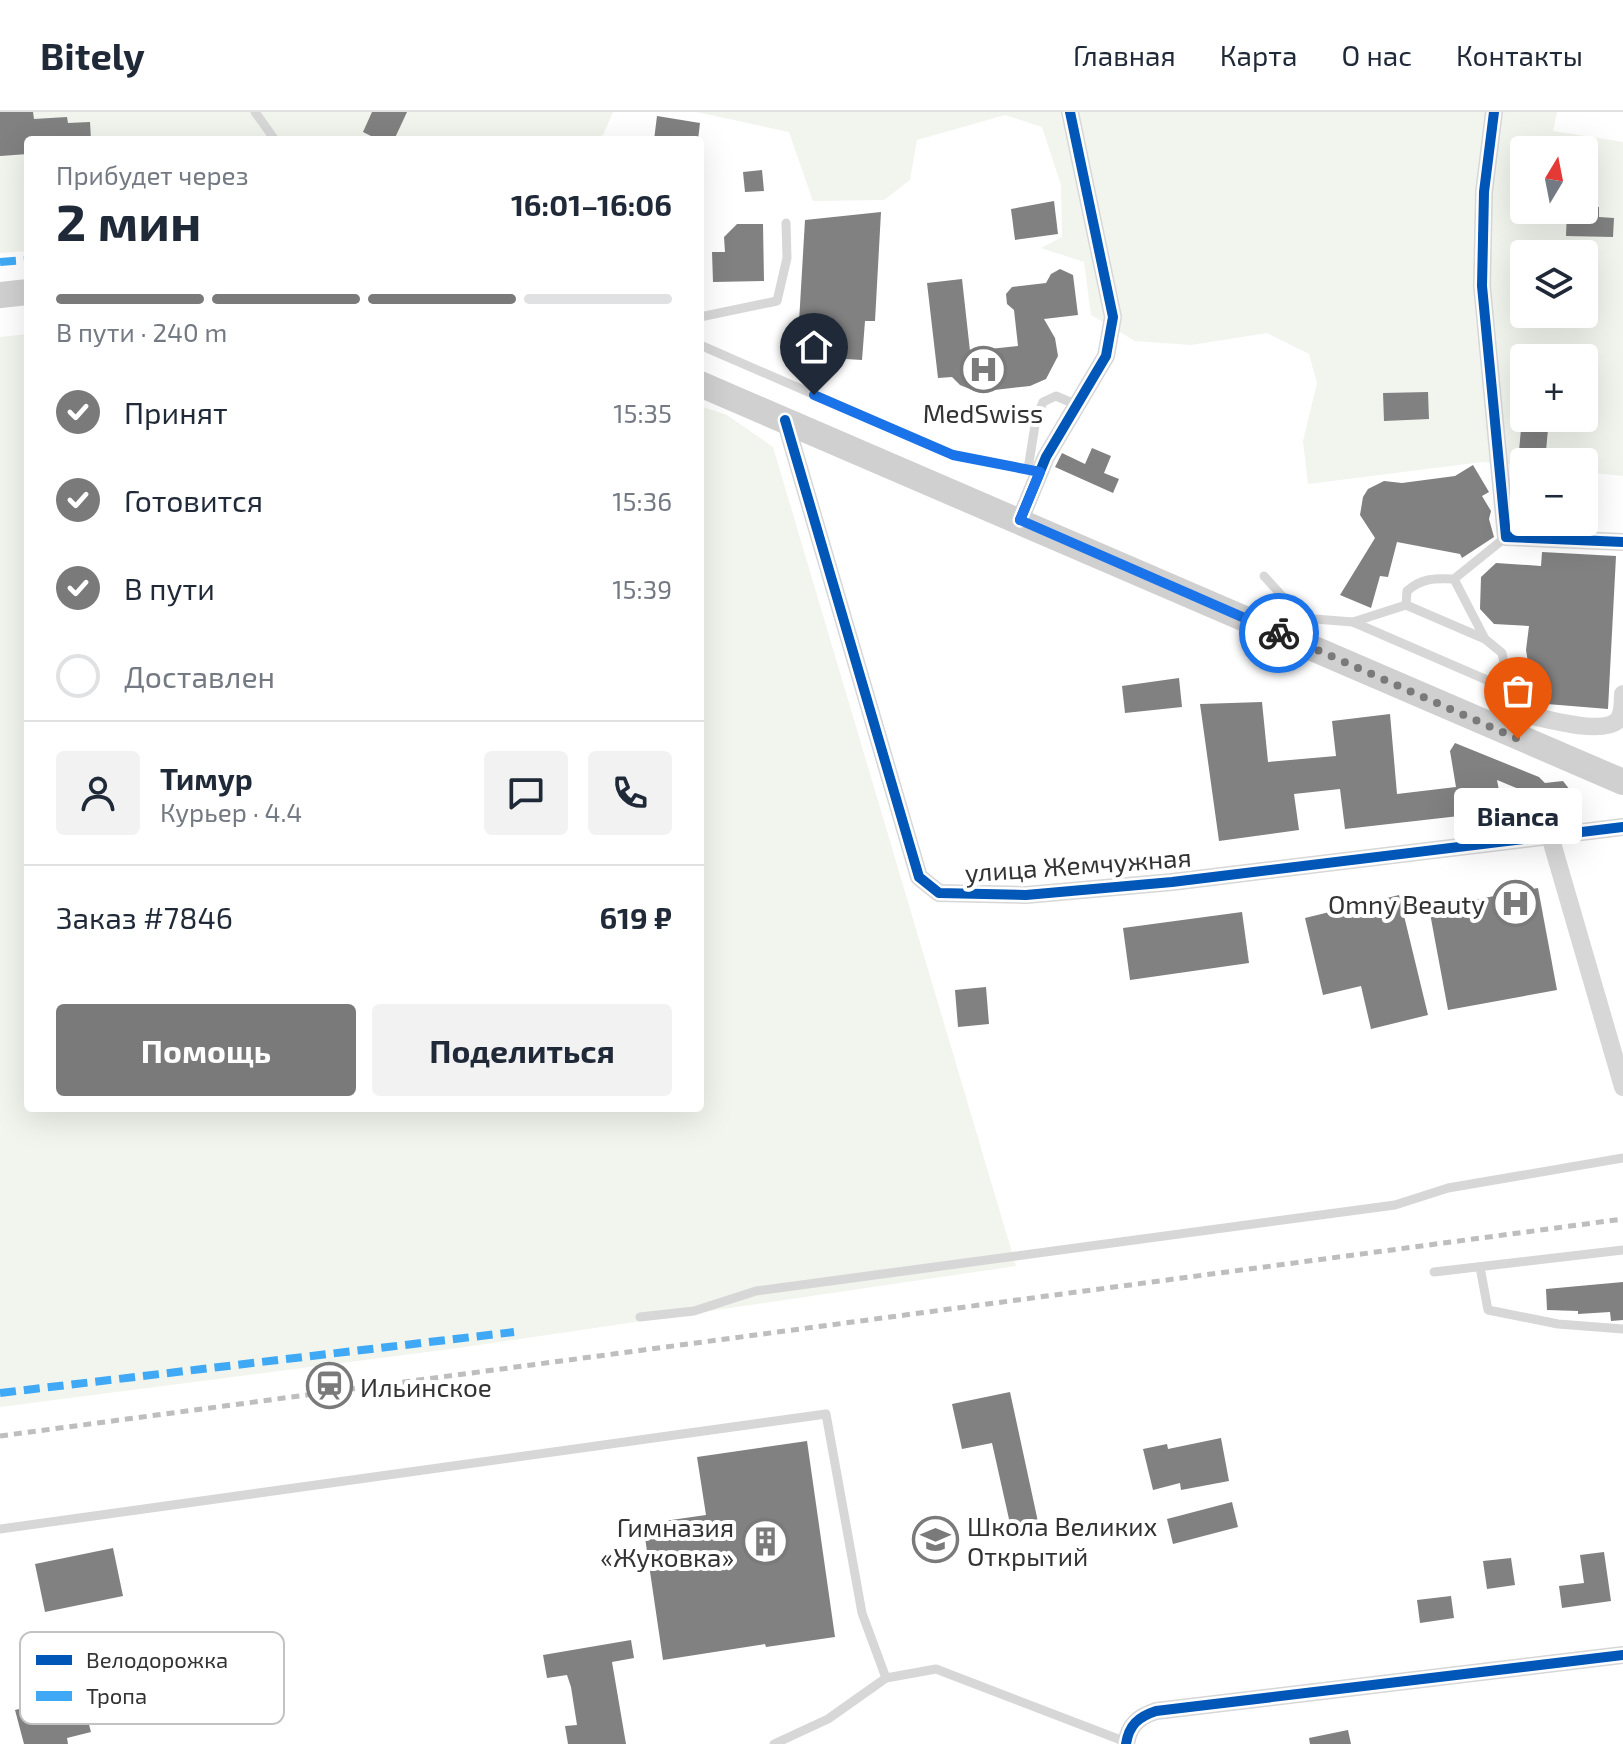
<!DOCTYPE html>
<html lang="ru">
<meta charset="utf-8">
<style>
:root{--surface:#fff;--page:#f2f2f3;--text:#1f2937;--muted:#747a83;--line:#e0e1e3;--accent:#7a7a7a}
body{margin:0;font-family:"Exo 2",sans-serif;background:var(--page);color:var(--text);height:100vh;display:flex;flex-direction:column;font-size:30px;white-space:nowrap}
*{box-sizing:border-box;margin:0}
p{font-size:26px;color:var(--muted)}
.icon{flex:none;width:44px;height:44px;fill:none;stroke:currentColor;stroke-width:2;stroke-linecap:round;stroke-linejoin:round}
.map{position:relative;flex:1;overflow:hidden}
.drawer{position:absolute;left:24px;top:24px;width:680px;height:976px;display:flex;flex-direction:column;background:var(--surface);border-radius:8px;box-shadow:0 8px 32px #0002}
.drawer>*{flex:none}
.needle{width:52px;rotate:10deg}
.tools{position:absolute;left:1510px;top:24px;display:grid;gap:16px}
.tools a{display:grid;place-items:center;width:88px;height:88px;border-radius:8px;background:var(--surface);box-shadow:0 8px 32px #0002;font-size:40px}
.pin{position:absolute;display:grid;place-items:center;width:68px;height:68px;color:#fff;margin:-82px -34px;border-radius:50% 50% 50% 0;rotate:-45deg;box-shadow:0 0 8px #0007}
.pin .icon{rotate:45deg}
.courier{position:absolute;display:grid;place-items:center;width:80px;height:80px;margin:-40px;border:6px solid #1a73e8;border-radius:50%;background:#fff;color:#222;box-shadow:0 2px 10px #0007}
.bubble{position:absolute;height:56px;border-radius:8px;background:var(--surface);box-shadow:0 8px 32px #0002;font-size:26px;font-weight:700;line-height:56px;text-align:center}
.summary em{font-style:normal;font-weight:700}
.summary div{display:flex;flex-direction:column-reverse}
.summary{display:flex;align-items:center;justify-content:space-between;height:136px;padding:0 32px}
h1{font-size:52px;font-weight:700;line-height:60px}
.bar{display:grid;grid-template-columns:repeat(4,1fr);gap:12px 8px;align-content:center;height:96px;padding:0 32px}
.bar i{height:10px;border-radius:6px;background:var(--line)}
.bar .on{background:var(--accent)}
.bar p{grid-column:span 4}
.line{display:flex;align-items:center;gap:20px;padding:0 32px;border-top:2px solid var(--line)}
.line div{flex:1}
.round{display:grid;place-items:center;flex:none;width:84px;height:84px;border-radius:8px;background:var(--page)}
ol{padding:0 32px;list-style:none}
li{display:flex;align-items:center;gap:24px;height:88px}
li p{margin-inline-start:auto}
li .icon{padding:8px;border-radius:50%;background:var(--accent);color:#fff;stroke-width:4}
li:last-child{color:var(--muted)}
li i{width:44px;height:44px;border:4px solid var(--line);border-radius:50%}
.cta{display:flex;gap:16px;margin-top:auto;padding:16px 32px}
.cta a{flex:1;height:92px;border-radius:8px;background:var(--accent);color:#fff;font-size:32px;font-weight:700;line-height:92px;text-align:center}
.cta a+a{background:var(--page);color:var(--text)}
header{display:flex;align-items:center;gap:48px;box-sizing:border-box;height:112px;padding:0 40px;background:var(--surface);border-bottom:2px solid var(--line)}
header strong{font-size:38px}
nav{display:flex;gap:44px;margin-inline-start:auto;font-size:28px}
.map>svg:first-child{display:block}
</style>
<header>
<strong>Bitely</strong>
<nav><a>Главная</a><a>Карта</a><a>О нас</a><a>Контакты</a></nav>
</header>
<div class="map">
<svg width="1623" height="1632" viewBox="0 0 1623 1632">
<rect width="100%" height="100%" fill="#fff"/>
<g fill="#f1f5ed" fill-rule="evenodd">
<path d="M0,0H613L603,23L590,28H28V139L0,141Z"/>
<path d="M696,0H1557L1553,19L1623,30V364L1584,360V350H1524V354L1482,350L1308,372L1303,329L1317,271L1309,242L1267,221L1191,233L1135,229L1091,203L1084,150L1041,136L1062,125L1061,73L1042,15L1005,3L917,28L910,68L884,88L813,89L789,20ZM1524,38H1584V98H1524ZM1524,142H1584V202H1524ZM1524,246H1584V306H1524Z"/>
<path d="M28,222V996H700V294L727,303L773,335L1016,1154L458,1236L0,1295V225Z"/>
</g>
<g fill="#818181">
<path d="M0,0H33L34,7L67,5L68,11L90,10L91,28H28V42L0,44Z"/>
<path d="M372,0H407L394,28H379L363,20Z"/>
<path d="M657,4L700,11L698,28H654Z"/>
<path d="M762,58L764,79L745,80L743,60Z"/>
<path d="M1054,89L1058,122L1015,128L1011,97Z"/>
<path d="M1587,95H1599V105L1614,106L1613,125L1566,124L1567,98H1587Z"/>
<path d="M881,100L875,209H865L862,248L797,244L805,108Z"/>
<path d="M737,112H763L764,169L713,170L712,140H725L724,125Z"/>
<path d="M1060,157L1073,163L1078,203L1044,207L1055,226L1058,244L1046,267L1030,274L977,280L960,273L952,265L938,266L927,171L962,167L970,239L1018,234L1014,198L1007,192L1006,182L1012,175L1046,171L1051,162Z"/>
<path d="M1428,280L1429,307L1384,309L1383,281Z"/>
<path d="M1522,306H1549L1545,350H1518Z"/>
<path d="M1092,336L1111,344L1104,361L1119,367L1113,381L1055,355L1062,341L1085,352Z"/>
<path d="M1473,353L1489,380L1482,384L1491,399L1489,407L1494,425L1462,446L1460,442L1397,430L1388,465L1380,464L1371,496L1340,483L1375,426L1360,403L1363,385L1368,377L1384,369L1402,371L1455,364Z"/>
<path d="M1542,440L1616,444L1608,597L1547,592L1533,581L1526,538L1529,514L1494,512L1480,497L1481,465L1496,451L1541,454Z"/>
<path d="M1179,566L1182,595L1125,601L1122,574Z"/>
<path d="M1262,590L1268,650L1336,644L1332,609L1390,602L1397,682L1456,675L1450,639L1455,631L1539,665L1545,671L1563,669L1570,678L1569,687L1555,695L1539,680L1533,683L1497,668L1503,699L1345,717L1340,677L1294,682L1299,718L1219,729L1200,592Z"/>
<path d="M1538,776L1557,878L1448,898L1429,796Z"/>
<path d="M1399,783L1428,903L1371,917L1361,874L1323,883L1305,806Z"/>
<path d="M1242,800L1249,851L1130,868L1123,816Z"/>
<path d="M986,875L989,912L958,915L955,878Z"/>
<path d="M1623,1170V1208L1611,1209L1610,1200L1578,1202V1199L1547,1198L1546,1177Z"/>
<path d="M1010,1280L1040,1419L1013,1425L992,1331L962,1337L952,1292Z"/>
<path d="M1221,1326L1229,1369L1181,1378L1180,1371L1153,1378L1143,1337L1167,1332L1168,1337Z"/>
<path d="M807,1329L835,1525L766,1535L765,1532L663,1548L643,1412L706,1403L697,1345Z"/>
<path d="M1232,1390L1238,1415L1173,1432L1167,1407Z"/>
<path d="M113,1436L123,1484L45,1500L35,1452Z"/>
<path d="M1604,1440L1611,1489L1562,1496L1559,1474L1584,1471L1580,1443Z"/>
<path d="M1511,1446L1515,1473L1487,1477L1483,1449Z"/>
<path d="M1451,1484L1454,1506L1420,1511L1417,1488Z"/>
<path d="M631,1528L634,1546L612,1550L626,1632H568L565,1614L577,1613L571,1575L567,1563L547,1566L543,1543Z"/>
<path d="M82,1586L91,1620L67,1626L68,1632H24L15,1598L41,1591L42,1597Z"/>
<path d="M1348,1618L1351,1632H1310L1309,1626Z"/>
</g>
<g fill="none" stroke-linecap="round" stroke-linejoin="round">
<g stroke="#d7d7d7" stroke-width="9">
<path d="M255,0L275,28"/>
<path d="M700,205L777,189L787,146L786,111"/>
<path d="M700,233L953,343L1040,360"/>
<path d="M1028,357L1036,307L1043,290L1056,284L1077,293"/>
<path d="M1264,464L1302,506"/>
<path d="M1454,467L1485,527L1502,541L1510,578"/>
<path d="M1406,493L1485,527"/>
<path d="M1272,509L1302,506L1353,510L1510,578L1525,602"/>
<path d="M1353,510L1406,493L1407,479C1422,466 1435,466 1454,467L1506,425"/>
<path d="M1480,1155L1488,1198L1558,1212L1623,1217"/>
<path d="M1434,1160L1623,1138"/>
<path d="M640,1205L694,1199L756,1179L1395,1093L1448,1076L1623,1046"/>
<path d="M0,1417L826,1302L862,1501L886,1566"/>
<path d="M774,1632L828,1607L886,1566L936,1557L1126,1630"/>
</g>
<g stroke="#d7d7d7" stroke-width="18">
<path d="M1494,0L1484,80L1482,174L1506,425L1623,430"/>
<path d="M785,308L919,765L939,781L1026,783L1172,770L1623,715"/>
<path d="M1020,408L1046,345L1106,244L1113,205L1070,0"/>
<path d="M1525,602C1545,607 1606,624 1619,607C1623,600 1623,590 1623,582"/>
<path d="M1550,724L1623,975"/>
<path d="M1126,1632C1129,1613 1138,1605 1156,1599L1623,1543"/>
</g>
<g stroke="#d0d0d0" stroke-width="26">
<path d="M0,183L28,180"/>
<path d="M700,272L1623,670"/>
</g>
<path stroke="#bebebe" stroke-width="5" stroke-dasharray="8 6" stroke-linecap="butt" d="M0,1324L1623,1107"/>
<g stroke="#3fa9f5" stroke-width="8" stroke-dasharray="16 8" stroke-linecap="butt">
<path d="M0,150L28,148"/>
<path d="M0,1281L514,1220"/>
</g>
<defs>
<g id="cycleway">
<path d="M1494,0L1484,80L1482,174L1506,425L1623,430"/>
<path d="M785,308L919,765L939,781L1026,783L1172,770L1623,715"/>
<path d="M1020,408L1046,345L1106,244L1113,205L1070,0"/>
<path d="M1126,1632C1129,1613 1138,1605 1156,1599L1623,1543"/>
</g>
</defs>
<use href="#cycleway" stroke="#fff" stroke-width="15"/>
<use href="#cycleway" stroke="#0057b8" stroke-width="10"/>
</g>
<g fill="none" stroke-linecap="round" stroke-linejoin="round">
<path stroke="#7a7a7a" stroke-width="8" stroke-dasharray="0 14.4" d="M1279,521L1518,627"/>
<path stroke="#1a73e8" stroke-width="10" d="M814,283L953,343L1040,360L1020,408L1279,521"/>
</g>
<defs>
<symbol id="hospital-ring" viewBox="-11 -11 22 22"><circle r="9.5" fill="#fff" stroke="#7a7a7a" stroke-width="1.5"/><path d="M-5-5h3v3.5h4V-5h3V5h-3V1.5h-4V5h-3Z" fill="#7a7a7a"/></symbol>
<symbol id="station-ring" viewBox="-11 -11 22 22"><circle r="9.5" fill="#fff" stroke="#7a7a7a" stroke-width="1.5"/><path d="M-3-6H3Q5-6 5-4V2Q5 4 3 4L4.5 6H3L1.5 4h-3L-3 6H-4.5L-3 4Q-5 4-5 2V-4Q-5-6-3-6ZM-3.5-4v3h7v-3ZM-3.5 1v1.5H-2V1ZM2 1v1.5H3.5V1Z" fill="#7a7a7a"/></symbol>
<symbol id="school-ring" viewBox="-11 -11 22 22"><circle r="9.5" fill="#fff" stroke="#7a7a7a" stroke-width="1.5"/><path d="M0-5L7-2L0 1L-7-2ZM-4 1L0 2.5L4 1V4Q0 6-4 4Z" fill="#7a7a7a"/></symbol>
<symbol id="building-ring" viewBox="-11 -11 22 22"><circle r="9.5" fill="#fff" stroke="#7a7a7a" stroke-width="1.5"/><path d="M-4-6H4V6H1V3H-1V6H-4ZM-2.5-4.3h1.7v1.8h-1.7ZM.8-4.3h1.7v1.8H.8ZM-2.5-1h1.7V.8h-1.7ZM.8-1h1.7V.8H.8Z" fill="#7a7a7a"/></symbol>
</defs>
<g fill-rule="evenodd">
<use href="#hospital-ring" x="958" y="232" width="51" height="51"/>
<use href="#hospital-ring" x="1490" y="766" width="51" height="51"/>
<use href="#station-ring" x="304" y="1248" width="51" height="51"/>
<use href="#school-ring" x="910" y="1402" width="51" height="51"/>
<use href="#building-ring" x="740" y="1404" width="51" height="51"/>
</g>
<g text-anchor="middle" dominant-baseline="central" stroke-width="8" stroke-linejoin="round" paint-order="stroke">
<g font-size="26" fill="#333" stroke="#fff" text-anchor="end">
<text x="983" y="300" text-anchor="middle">MedSwiss</text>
<text x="1485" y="791">Omny Beauty</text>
<text x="360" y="1274" text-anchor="start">Ильинское</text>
<text x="967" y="1413" text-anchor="start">Школа Великих<tspan x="967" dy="30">Открытий</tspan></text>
<text x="734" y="1414">Гимназия<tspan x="734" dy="30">«Жуковка»</tspan></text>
</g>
<g font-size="26" fill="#333" stroke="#fff">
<text transform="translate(1078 752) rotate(-4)">улица Жемчужная</text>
</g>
</g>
<rect x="20" y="1520" width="264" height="92" rx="12" fill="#fff" stroke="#c2c2c2" stroke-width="2"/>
<rect x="36" y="1543" width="36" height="10" fill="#0057b8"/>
<rect x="36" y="1579" width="36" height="10" fill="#3fa9f5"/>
<g font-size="22" fill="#333">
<text x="86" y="1556">Велодорожка</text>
<text x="86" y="1592">Тропа</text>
</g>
</svg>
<div class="tools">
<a><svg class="needle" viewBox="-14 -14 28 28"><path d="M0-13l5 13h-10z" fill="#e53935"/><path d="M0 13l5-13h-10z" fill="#747a83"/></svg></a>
<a><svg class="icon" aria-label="layers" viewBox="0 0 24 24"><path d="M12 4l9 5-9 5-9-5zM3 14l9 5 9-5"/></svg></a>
<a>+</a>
<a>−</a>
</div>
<div class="pin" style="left:1518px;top:627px;background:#ea580c"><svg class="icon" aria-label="bag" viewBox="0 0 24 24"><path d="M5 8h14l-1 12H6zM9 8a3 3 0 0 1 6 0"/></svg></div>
<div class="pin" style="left:814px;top:283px;background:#1f2937"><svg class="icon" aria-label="home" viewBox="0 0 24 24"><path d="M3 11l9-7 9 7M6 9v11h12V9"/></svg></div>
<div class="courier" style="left:1279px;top:521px"><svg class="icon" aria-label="bike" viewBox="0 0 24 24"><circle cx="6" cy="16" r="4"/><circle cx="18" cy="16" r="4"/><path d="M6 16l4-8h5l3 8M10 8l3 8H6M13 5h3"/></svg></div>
<div class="bubble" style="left:1454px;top:676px;width:128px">Bianca</div>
<section class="drawer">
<div class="summary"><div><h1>2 мин</h1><p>Прибудет через</p></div><em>16:01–16:06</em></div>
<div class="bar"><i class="on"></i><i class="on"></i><i class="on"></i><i></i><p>В пути · 240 m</p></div>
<ol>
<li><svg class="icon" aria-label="check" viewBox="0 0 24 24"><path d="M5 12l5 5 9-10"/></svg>Принят<p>15:35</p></li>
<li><svg class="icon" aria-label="check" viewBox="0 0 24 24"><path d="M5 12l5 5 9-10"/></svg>Готовится<p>15:36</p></li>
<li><svg class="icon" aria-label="check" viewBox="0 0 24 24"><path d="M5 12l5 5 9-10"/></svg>В пути<p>15:39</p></li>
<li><i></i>Доставлен</li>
</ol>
<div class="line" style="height:144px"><a class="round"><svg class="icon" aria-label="person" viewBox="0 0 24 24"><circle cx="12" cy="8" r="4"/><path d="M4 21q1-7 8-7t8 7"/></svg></a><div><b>Тимур</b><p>Курьер · 4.4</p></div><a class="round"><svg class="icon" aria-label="chat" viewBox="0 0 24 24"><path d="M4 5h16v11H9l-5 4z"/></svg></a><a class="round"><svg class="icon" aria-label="phone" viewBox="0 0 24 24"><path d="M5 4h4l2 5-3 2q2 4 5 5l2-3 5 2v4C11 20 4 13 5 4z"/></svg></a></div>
<div class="line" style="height:104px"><div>Заказ #7846</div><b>619 ₽</b></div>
<div class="cta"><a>Помощь</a><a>Поделиться</a></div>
</section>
</div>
